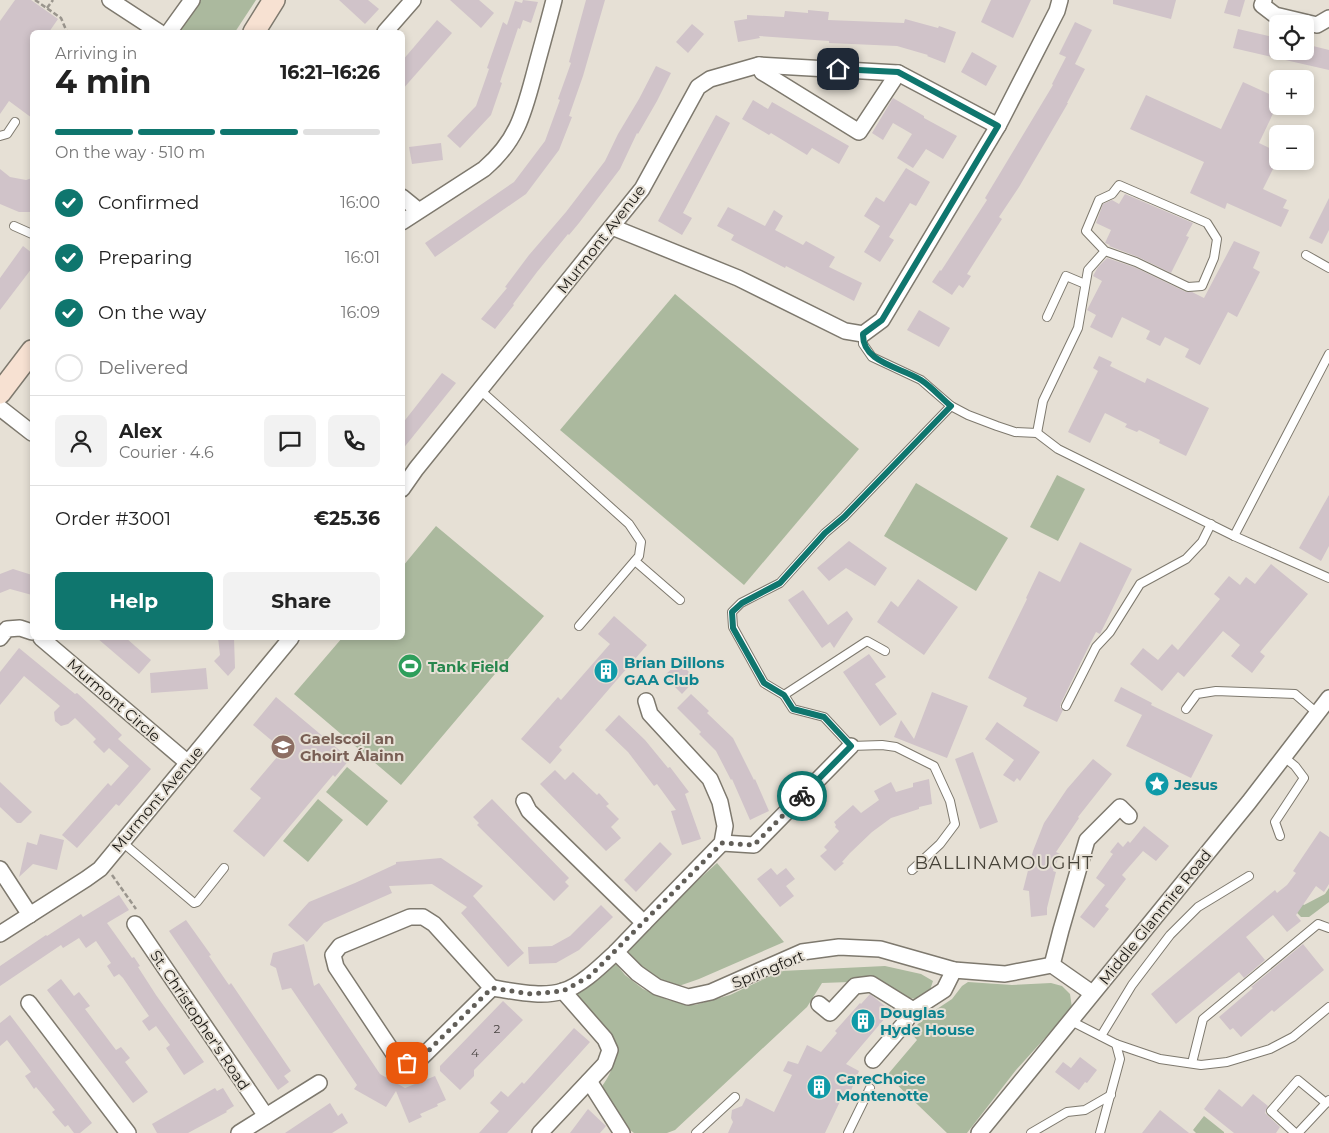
<!DOCTYPE html>
<meta charset="utf-8">
<style>
:root{--surface:#fff;--page:#f2f2f2;--text:#222;--muted:#767676;--line:#e0e0e0;--accent:#0f766e}
body{margin:0;font-family:Montserrat,sans-serif;background:var(--page);color:var(--text);height:100vh;display:flex;flex-direction:column;font-size:19px;white-space:nowrap}
*{box-sizing:border-box;margin:0}
p{font-size:16px;color:var(--muted)}
.icon{flex:none;width:28px;height:28px;fill:none;stroke:currentColor;stroke-width:2;stroke-linecap:round;stroke-linejoin:round}
.map{position:relative;flex:1;overflow:hidden}
.details{position:absolute;left:30px;top:30px;width:375px;height:610px;display:flex;flex-direction:column;background:var(--surface);border-radius:8px;box-shadow:0 2px 8px #0003}
.details>*{flex:none}
.fabs{position:absolute;left:1269px;top:15px;display:grid;gap:10px}
.fabs a{display:grid;place-items:center;width:45px;height:45px;border-radius:8px;background:var(--surface);box-shadow:0 2px 8px #0003;font-size:25px}
.pin{position:absolute;display:grid;place-items:center;width:42px;height:42px;color:#fff;margin:-21px;border-radius:10px;box-shadow:0 2px 8px #0006}
.courier{position:absolute;display:grid;place-items:center;width:50px;height:50px;margin:-25px;border:4px solid #0f766e;border-radius:50%;background:#fff;color:#222;box-shadow:0 1px 6px #0007}
.headline em{font-style:normal;font-weight:700}
.headline div{display:flex;flex-direction:column-reverse}
.headline{display:flex;align-items:center;justify-content:space-between;height:85px;padding:0 25px}
h1{font-size:32px;font-weight:700;line-height:38px}
.bar{display:grid;grid-template-columns:repeat(4,1fr);gap:8px 5px;align-content:center;height:60px;padding:0 25px}
.bar i{height:6px;border-radius:4px;background:var(--line)}
.bar .current{background:var(--accent)}
.bar p{grid-column:span 4}
.line{display:flex;align-items:center;gap:12px;padding:0 25px;border-top:1px solid var(--line)}
.line div{flex:1}
.round{display:grid;place-items:center;flex:none;width:52px;height:52px;border-radius:8px;background:var(--page)}
ol{padding:0 25px;list-style:none}
li{display:flex;align-items:center;gap:15px;height:55px}
li p{margin-inline-start:auto}
li .icon{padding:5px;border-radius:50%;background:var(--accent);color:#fff;stroke-width:4}
li:last-child{color:var(--muted)}
li i{width:28px;height:28px;border:2px solid var(--line);border-radius:50%}
.cta{display:flex;gap:10px;margin-top:auto;padding:10px 25px}
.cta a{flex:1;height:58px;border-radius:8px;background:var(--accent);color:#fff;font-size:20px;font-weight:700;line-height:58px;text-align:center}
.cta a+a{background:var(--page);color:var(--text)}
.map>svg:first-child{display:block}
</style>
<div class="map">
<svg width="1329" height="1133" viewBox="0 0 1329 1133">
<rect width="100%" height="100%" fill="#e6e0d5"/>
<g fill="#abb99e">
<path d="M199,0H256L235,32H180V28Z"/>
<path d="M675,294L859,449L744,585L560,430Z"/>
<path d="M1057,475L1085,489L1058,541L1030,527Z"/>
<path d="M916,483L1008,538L976,591L884,536Z"/>
<path d="M436,526L544,616L401,785L294,694L342,638H402L403,566Z"/>
<path d="M347,767L388,801L367,826L326,792Z"/>
<path d="M318,799L343,820L308,862L283,841Z"/>
<path d="M717,863L784,942L699,979L676,987L659,983L627,956L636,936Z"/>
<path d="M1329,888V902L1309,917H1301L1283,898L1288,893L1304,905L1325,894Z"/>
<path d="M616,964L625,975L643,989L668,1000L695,1005L730,995L781,971L885,966L921,974L933,981L930,990L917,999L898,997L877,981L822,983L807,1007L675,1130L667,1133H634L630,1130L601,1088C612,1072 615,1064 615,1044L580,1004L577,993L608,967Z"/>
<path d="M968,982L1012,985L1051,983L1062,986L1070,994L1072,1008L1016,1070L967,1133H947L890,1078L889,1073L917,1040L910,1032L925,1017L952,999L962,986Z"/>
<path d="M1204,1116L1224,1132V1133H1196L1193,1130Z"/>
</g>
<g fill="#d0c3c9">
<path d="M15,0H31L58,19L49,32H32V118L9,101L0,114V21Z"/>
<path d="M339,0H368L379,9L365,24Z"/>
<path d="M450,0H479L494,13L481,28Z"/>
<path d="M523,0L538,2L531,23L523,20L520,29L518,28L500,82L502,83L491,115L460,148L447,136L476,106L489,69L487,68L503,22L507,25L515,1L522,3Z"/>
<path d="M586,0H605L583,76L569,116L572,117L559,150L526,194L435,257L425,243L514,182L545,141L560,100L558,99L571,63L569,62Z"/>
<path d="M991,0H1031L1013,38L981,22Z"/>
<path d="M1113,0H1176L1171,19L1113,4Z"/>
<path d="M1228,0H1245L1240,17L1224,13Z"/>
<path d="M808,10L829,12L828,20L904,23L905,19L938,28L939,26L956,32L945,63L927,56L928,55L897,46L829,43V41L759,36L760,38L738,42L734,21L747,19V15L784,17L785,11L808,13Z"/>
<path d="M437,20L452,33L402,90V61Z"/>
<path d="M1075,22L1092,30L1075,64L1085,69L1067,103H1068L1019,187L999,217L1002,219L967,274L971,276L963,288L959,285L952,295L932,282L940,270L941,271L987,200L985,198L1053,85L1052,84L1066,57L1059,54Z"/>
<path d="M692,24L704,34L688,53L676,42Z"/>
<path d="M1238,29L1278,38V51H1305V44L1329,50V70L1233,48Z"/>
<path d="M972,52L997,66L986,86L961,72Z"/>
<path d="M656,66L671,73L657,101L638,134L637,133L620,169L579,223L569,235L568,234L537,272L513,304L514,305L495,329L481,319L507,288L505,287L529,255L566,212L605,161L618,134L639,99Z"/>
<path d="M1243,82L1278,98V103L1259,143L1278,152V159L1263,189L1287,200L1283,208L1289,210L1281,227L1227,203L1225,209L1190,193L1204,162L1130,129L1146,95L1221,129Z"/>
<path d="M893,98L924,116V118L957,136L943,159L926,149L913,168L897,158L912,134L893,123L883,140L872,133Z"/>
<path d="M753,100L768,109L772,102L849,146L839,164L812,148L807,155L771,133L769,135L742,119Z"/>
<path d="M716,115L730,123L683,213L692,218L682,235L658,221Z"/>
<path d="M441,143L443,160L412,164L409,147Z"/>
<path d="M906,168L930,182L916,206L910,203L889,237L894,240L880,262L864,252L880,226L864,216L876,197L884,202Z"/>
<path d="M0,169L10,177L26,180L32,178V212H19L0,204Z"/>
<path d="M1125,194L1193,223L1186,236L1189,237L1171,273L1138,257L1109,246L1110,245L1105,243L1111,230L1096,223L1103,204L1112,200L1119,204Z"/>
<path d="M1329,198V230L1322,244L1309,238Z"/>
<path d="M728,207L765,226L774,210L783,216L775,230L803,245L806,241L835,257L829,267L862,283L854,301L786,266L785,268L731,240L734,235L717,226Z"/>
<path d="M1234,241L1260,252L1253,268L1260,272L1237,317L1228,312L1200,365L1185,357L1189,349L1165,337L1160,346L1146,339L1150,331L1122,317L1112,338L1090,327L1096,315L1087,310L1102,281L1093,276L1098,267L1107,258L1134,267L1186,292H1192L1204,298Z"/>
<path d="M23,246L32,253V268L0,310V278Z"/>
<path d="M919,310L950,328L939,347L907,330Z"/>
<path d="M1099,356L1112,362L1110,366L1145,383L1147,378L1209,408L1186,456L1159,443L1160,440L1139,430L1137,432L1125,427L1127,424L1105,413L1090,443L1068,432L1098,371L1093,368Z"/>
<path d="M442,373L456,383L402,450V424Z"/>
<path d="M1329,495V546L1321,561L1299,548Z"/>
<path d="M849,541L887,568L875,586L846,568L829,581L817,568Z"/>
<path d="M1080,542L1132,569L1100,634L1096,632L1080,664L1061,703L1060,707L1063,710L1057,722L1023,706L1027,698L988,678L1027,599L1026,598L1039,571L1060,582Z"/>
<path d="M1271,564L1308,594L1260,652L1265,656L1252,673L1231,656L1240,645L1223,631L1184,677L1178,672L1162,691L1130,664L1143,648L1158,660L1172,644L1178,650L1220,599L1214,594L1229,576L1240,585L1246,577L1255,584Z"/>
<path d="M13,569L32,575V595L10,589L0,593V574Z"/>
<path d="M918,579L958,607L924,655L877,622L891,601L898,607Z"/>
<path d="M803,590L828,625L847,611L853,619L834,648L830,642L822,648L788,600Z"/>
<path d="M614,616L647,645L559,747L562,750L550,764L521,739L558,697L561,700L610,644L598,634Z"/>
<path d="M97,638H126L151,660L139,674Z"/>
<path d="M218,638H234L235,668L228,676L214,661L220,655Z"/>
<path d="M19,648L75,694L77,693L101,715L122,735L118,739L151,769L119,806L116,804L77,848L62,835L108,783L111,786L129,766L109,748L104,753L93,742L96,739L75,718L68,724L61,726L55,721L54,712L60,706L24,676L0,705V672Z"/>
<path d="M869,654L886,677L875,684L897,714L880,726L843,672Z"/>
<path d="M679,662L696,679L682,694L664,676Z"/>
<path d="M206,668L208,689L151,693L150,673Z"/>
<path d="M1121,687L1152,703L1151,705L1213,735L1191,778L1126,746L1142,715L1114,701Z"/>
<path d="M932,692L968,706L947,758L894,737L901,720L914,739Z"/>
<path d="M691,694L709,711L707,713L733,738L754,780L755,779L769,811L750,820L732,779L731,780L716,751L699,734L701,732L677,708Z"/>
<path d="M276,697L350,759L335,777L333,775L264,857L233,831L261,798L250,789L283,750L253,725Z"/>
<path d="M619,715L645,740L668,768L670,767L689,792L685,794L701,839L682,845L671,811L676,810L657,784L654,786L628,752L605,730Z"/>
<path d="M997,722L1040,752L1020,781L1017,778L1014,782L1003,775L1014,760L985,739Z"/>
<path d="M973,752L998,822L980,829L955,759Z"/>
<path d="M1093,759L1112,774L1078,817L1079,818L1056,852L1060,854L1053,871L1056,872L1047,908V915L1031,917L1029,891L1023,890L1033,851L1044,823L1067,789Z"/>
<path d="M555,770L565,780L573,772L597,795L599,793L609,804L606,806L619,819L611,827L621,838L606,851L540,784Z"/>
<path d="M929,779L932,804L919,807V809L891,818L872,832L850,853L842,862L844,863L835,871L820,856L827,850L824,847L839,831L835,827L836,825L834,822L853,805L861,813L879,800L874,791L891,782L896,792L913,787V783Z"/>
<path d="M0,782L32,812L21,823H17L0,807Z"/>
<path d="M492,799L569,878L565,882L569,886L554,901L477,825L479,823L473,817Z"/>
<path d="M1144,826L1169,846L1156,861L1143,851L1122,875L1126,879L1105,906L1109,909L1094,928L1080,917L1105,885L1096,878L1113,854L1110,852L1118,842L1123,847L1128,841L1130,843Z"/>
<path d="M1320,831L1329,837V884L1324,892L1316,886L1296,915L1301,921L1287,932L1273,915L1246,937L1265,960L1244,978L1239,972L1176,1024L1151,994L1275,890L1277,893L1287,885L1296,873L1293,871Z"/>
<path d="M40,834L64,840L57,870L33,864L19,877L27,842L37,845Z"/>
<path d="M660,842L672,854L636,892L624,880Z"/>
<path d="M441,858L483,886L473,896L524,953L508,967L461,913L467,907L432,884L389,886L392,893L324,923L307,942L288,925L309,902L355,883L396,864V862Z"/>
<path d="M771,868L777,875L786,868L795,879L786,886L794,896L780,907L757,879Z"/>
<path d="M119,895L129,910L107,923L132,958L134,957L140,966L138,967L156,995L204,1062L184,1075L166,1048L170,1045L156,1026L149,1031L142,1021L149,1016L123,978L119,974L114,977L107,966L111,963L96,941L86,948L79,938L63,948L61,945L0,986V966L46,935L47,936L81,914L83,917Z"/>
<path d="M601,905L613,917L579,950L556,963L529,964L528,947L552,946L570,936Z"/>
<path d="M186,920L211,955L209,956L229,985L231,983L291,1071L284,1076L289,1082L278,1090L169,931Z"/>
<path d="M304,944L314,986L319,983L380,1074L405,1088L435,1076L446,1100L437,1104L438,1106L420,1114L422,1117L409,1123L396,1091L386,1107L354,1089L357,1085L291,988L282,990L276,968L270,965L273,953Z"/>
<path d="M1303,944L1324,970L1274,1012L1272,1010L1241,1037L1233,1028L1230,1030L1219,1017L1253,988L1251,987Z"/>
<path d="M61,979L74,996L79,992L83,997L90,1006L85,1009L116,1050L121,1047L130,1058L125,1062L148,1092L133,1103L47,990Z"/>
<path d="M870,994L891,1011L846,1064L859,1071L850,1093L845,1091L825,1133H728L733,1122L731,1118L732,1110L742,1106L746,1098L774,1112L792,1075L783,1071L788,1061L798,1064L807,1045L821,1052L837,1033L835,1031L860,1003L861,1004Z"/>
<path d="M503,1001L523,1020L474,1070V1076L460,1090L440,1071V1066Z"/>
<path d="M10,1015L92,1123L80,1133H74L68,1125L65,1127L52,1112L55,1110L36,1087L34,1089L25,1076L31,1072L7,1040L0,1046V1023Z"/>
<path d="M574,1028L590,1042L572,1062L507,1133H479L499,1111L490,1103L501,1091L508,1097L522,1082L524,1084Z"/>
<path d="M1080,1057L1097,1070L1087,1083L1085,1082L1079,1090L1055,1072L1063,1062L1071,1068Z"/>
<path d="M215,1088L217,1091L223,1088L234,1106L226,1111L227,1112L188,1133H157L152,1124Z"/>
<path d="M1219,1089L1242,1107L1253,1094L1268,1106L1265,1113L1280,1127L1276,1133H1234L1204,1109Z"/>
<path d="M330,1103L338,1116L342,1113L348,1123L332,1133H285Z"/>
<path d="M588,1109L606,1126L600,1133H570Z"/>
<path d="M1160,1110L1189,1133H1142Z"/>
</g>
<g fill="none" stroke-linecap="round" stroke-linejoin="round">
<defs>
<g id="lane">
<path d="M0,136L7,134L15,122"/>
<path d="M14,226L32,234"/>
<path d="M1306,255L1329,268"/>
<path d="M1047,317L1066,276L1085,284"/>
<path d="M863,334V344L872,357L921,380L951,406L968,415L997,426L1015,432L1037,433L1058,449L1234,536L1329,578"/>
<path d="M480,390L629,524L641,542L639,556L579,626"/>
<path d="M1037,433L1043,401L1078,328L1088,270L1105,251L1136,262L1188,287L1202,286L1214,258L1217,239L1207,223L1119,185L1112,194L1099,200L1086,231L1105,251"/>
<path d="M1234,536L1329,354"/>
<path d="M635,561L680,600"/>
<path d="M784,695L867,641L885,651"/>
<path d="M1066,706L1096,647L1110,632L1140,584L1186,559L1202,542L1211,524"/>
<path d="M1186,709L1197,694L1216,691L1295,694L1317,713"/>
<path d="M1280,836L1275,822L1304,778L1295,766L1284,757"/>
<path d="M122,842L194,903L197,902L224,868"/>
<path d="M912,870L940,844L955,824L950,801L934,766L896,747L882,745L851,746L824,717L793,709L784,695L764,683L733,627L732,612L741,603L780,583L825,533L844,517L951,406"/>
<path d="M1071,1021L1116,1044L1120,1059L1100,1133"/>
<path d="M1101,1036L1132,985L1170,935L1198,907L1249,876"/>
<path d="M1116,1044L1160,1059L1201,1065L1227,1062L1270,1049L1293,1037L1329,1007"/>
<path d="M1192,1063L1203,1019L1318,924L1329,928"/>
<path d="M696,1133L735,1097"/>
<path d="M848,1133L870,1088"/>
<path d="M1031,1133L1067,1112L1085,1110L1111,1095"/>
<path d="M1295,1133L1271,1111L1298,1080L1326,1103"/>
<path d="M1298,1133L1329,1100"/>
</g>
<g id="street">
<path d="M110,0L159,32"/>
<path d="M1264,0L1262,5L1275,15L1317,25L1329,18"/>
<path d="M169,32L192,0"/>
<path d="M385,32L413,0"/>
<path d="M759,65L762,72L859,132L898,73"/>
<path d="M402,197L418,210"/>
<path d="M402,222L484,169C518,140 524,112 535,71C541,48 548,24 554,0"/>
<path d="M612,227L738,278L845,331L863,334L882,320L998,126L1057,11L1060,0"/>
<path d="M0,408L32,433"/>
<path d="M402,489L416,469L642,189L698,87L710,79L759,65L898,73L998,126"/>
<path d="M0,638L7,629L20,628L32,632"/>
<path d="M41,638L188,763"/>
<path d="M524,801L529,811L644,923L616,952"/>
<path d="M722,843L754,845L851,746"/>
<path d="M0,869L30,915"/>
<path d="M410,917H423L434,924L492,988L421,1058C410,1065 403,1063 394,1054L336,967L333,955L340,946Z"/>
<path d="M644,923L722,843L725,826L720,802L710,779L650,714L646,701"/>
<path d="M135,924L266,1116"/>
<path d="M0,934L86,879L100,869L291,638"/>
<path d="M1052,965L1061,930L1087,840L1120,807L1129,816"/>
<path d="M492,988C514,991 541,998 563,991C581,986 602,965 616,952L637,973L657,987L688,997L711,992L802,952L839,947L880,949L954,970L1005,974L1052,965L1092,993"/>
<path d="M29,1003L128,1133"/>
<path d="M819,1004L830,1013L855,986L871,984L913,1010"/>
<path d="M873,1060L903,1025L913,1010L944,990L954,970"/>
<path d="M589,1081L622,1133"/>
<path d="M239,1133L319,1083"/>
<path d="M540,1133L605,1064L610,1050L605,1039L563,991"/>
<path d="M979,1133L1249,802L1329,698"/>
</g>
<g id="secondary">
<path d="M254,32L274,0"/>
<path d="M0,393L32,351"/>
</g>
</defs>
<use href="#lane" stroke="#7e796e" stroke-width="10"/>
<use href="#street" stroke="#7e796e" stroke-width="18"/>
<use href="#secondary" stroke="#7e796e" stroke-width="24"/>
<g stroke="#9a958d" stroke-width="2.5" stroke-dasharray="5 2.5" stroke-linecap="butt">
<path d="M35,0L61,18L67,32"/>
<path d="M47,8L53,0"/>
<path d="M112,875L136,909"/>
</g>
<use href="#lane" stroke="#fff" stroke-width="8"/>
<use href="#street" stroke="#fff" stroke-width="15"/>
<use href="#secondary" stroke="#f7e1d2" stroke-width="21"/>
</g>
<g fill="none" stroke-linecap="round" stroke-linejoin="round">
<path stroke="#615e58" stroke-width="5" stroke-dasharray="0 9" d="M407,1063L414,1062L421,1058L492,988L531,994L563,991L590,976L722,843L754,845L802,796"/>
<path stroke="#0f766e" stroke-width="6" d="M802,796L851,746L824,717L793,709L784,695L764,683L733,628L732,612L742,603L780,583L825,533L844,517L951,406C941,398 932,387 921,380C901,367 862,363 863,334L882,320L998,126L898,72L838,69"/>
</g>
<defs>
<symbol id="stadium-disc" viewBox="-11 -11 22 22"><circle r="9.5" fill="#2e9e5b" stroke="#e6e0d5"/><path d="M0-5a6.5 5 0 1 0 0 10a6.5 5 0 1 0 0-10ZM-3.5-1.8h7v3.6h-7Z" fill="#fff"/></symbol>
<symbol id="building-disc" viewBox="-11 -11 22 22"><circle r="9.5" fill="#0f9aa8" stroke="#e6e0d5"/><path d="M-4-6H4V6H1V3H-1V6H-4ZM-2.5-4.3h1.7v1.8h-1.7ZM.8-4.3h1.7v1.8H.8ZM-2.5-1h1.7V.8h-1.7ZM.8-1h1.7V.8H.8Z" fill="#fff"/></symbol>
<symbol id="school-disc" viewBox="-11 -11 22 22"><circle r="9.5" fill="#8d6e63" stroke="#e6e0d5"/><path d="M0-5L7-2L0 1L-7-2ZM-4 1L0 2.5L4 1V4Q0 6-4 4Z" fill="#fff"/></symbol>
<symbol id="sight-disc" viewBox="-11 -11 22 22"><circle r="9.5" fill="#0f9aa8" stroke="#e6e0d5"/><path d="M0-6L1.8-2.2L6-1.7L2.9 1.2L3.7 5.4L0 3.3L-3.7 5.4L-2.9 1.2L-6-1.7L-1.8-2.2Z" fill="#fff"/></symbol>
</defs>
<g fill-rule="evenodd">
<use href="#stadium-disc" x="396" y="652" width="28" height="28"/>
<use href="#building-disc" x="592" y="657" width="28" height="28"/>
<use href="#school-disc" x="269" y="733" width="28" height="28"/>
<use href="#sight-disc" x="1143" y="770" width="28" height="28"/>
<use href="#building-disc" x="849" y="1007" width="28" height="28"/>
<use href="#building-disc" x="805" y="1073" width="28" height="28"/>
</g>
<g text-anchor="middle" dominant-baseline="central" stroke-width="4" stroke-linejoin="round" paint-order="stroke">
<g font-size="12" fill="#484341">
<text x="497" y="1028">2</text>
<text x="475" y="1052">4</text>
</g>
<g font-size="15" fill="#1a1814" stroke="#e6e0d5">
<text transform="translate(601 239) rotate(-52)">Murmont Avenue</text>
<text transform="translate(114 700) rotate(41)">Murmont Circle</text>
<text transform="translate(157 799) rotate(-50)">Murmont Avenue</text>
<text transform="translate(1155 917) rotate(-51)">Middle Glanmire Road</text>
<text transform="translate(768 969) rotate(-22)">Springfort</text>
<text transform="translate(200 1020) rotate(56)">St. Christopher's Road</text>
</g>
<g font-size="15" font-weight="bold" fill="#0d838f" stroke="#e6e0d5" text-anchor="start">
<text x="624" y="662">Brian Dillons<tspan x="624" dy="17">GAA Club</tspan></text>
<text x="1174" y="784">Jesus</text>
<text x="880" y="1012">Douglas<tspan x="880" dy="17">Hyde House</tspan></text>
<text x="836" y="1078">CareChoice<tspan x="836" dy="17">Montenotte</tspan></text>
</g>
<g font-size="15" font-weight="bold" fill="#27864d" stroke="#e6e0d5" text-anchor="start">
<text x="428" y="666">Tank Field</text>
</g>
<g font-size="15" font-weight="bold" fill="#785e54" stroke="#e6e0d5" text-anchor="start">
<text x="300" y="738">Gaelscoil an<tspan x="300" dy="17">Ghoirt Álainn</tspan></text>
</g>
<g font-size="18" letter-spacing="1" fill="#464238" stroke="#e6e0d5">
<text x="1004" y="863">BALLINAMOUGHT</text>
</g>
</g>
</svg>
<div class="fabs">
<a><svg class="icon" aria-label="locate" viewBox="0 0 24 24"><circle cx="12" cy="12" r="6"/><path d="M12 2v4M12 18v4M2 12h4M18 12h4"/></svg></a>
<a>+</a>
<a>−</a>
</div>
<div class="pin" style="left:407px;top:1063px;background:#ea580c"><svg class="icon" aria-label="bag" viewBox="0 0 24 24"><path d="M5 8h14l-1 12H6zM9 8a3 3 0 0 1 6 0"/></svg></div>
<div class="pin" style="left:838px;top:69px;background:#1f2937"><svg class="icon" aria-label="home" viewBox="0 0 24 24"><path d="M3 11l9-7 9 7M6 9v11h12V9"/></svg></div>
<div class="courier" style="left:802px;top:796px"><svg class="icon" aria-label="bike" viewBox="0 0 24 24"><circle cx="6" cy="16" r="4"/><circle cx="18" cy="16" r="4"/><path d="M6 16l4-8h5l3 8M10 8l3 8H6M13 5h3"/></svg></div>
<section class="details">
<div class="headline"><div><h1>4 min</h1><p>Arriving in</p></div><em>16:21–16:26</em></div>
<div class="bar"><i class="current"></i><i class="current"></i><i class="current"></i><i></i><p>On the way · 510 m</p></div>
<ol>
<li><svg class="icon" aria-label="check" viewBox="0 0 24 24"><path d="M5 12l5 5 9-10"/></svg>Confirmed<p>16:00</p></li>
<li><svg class="icon" aria-label="check" viewBox="0 0 24 24"><path d="M5 12l5 5 9-10"/></svg>Preparing<p>16:01</p></li>
<li><svg class="icon" aria-label="check" viewBox="0 0 24 24"><path d="M5 12l5 5 9-10"/></svg>On the way<p>16:09</p></li>
<li><i></i>Delivered</li>
</ol>
<div class="line" style="height:90px"><a class="round"><svg class="icon" aria-label="person" viewBox="0 0 24 24"><circle cx="12" cy="8" r="4"/><path d="M4 21q1-7 8-7t8 7"/></svg></a><div><b>Alex</b><p>Courier · 4.6</p></div><a class="round"><svg class="icon" aria-label="chat" viewBox="0 0 24 24"><path d="M4 5h16v11H9l-5 4z"/></svg></a><a class="round"><svg class="icon" aria-label="phone" viewBox="0 0 24 24"><path d="M5 4h4l2 5-3 2q2 4 5 5l2-3 5 2v4C11 20 4 13 5 4z"/></svg></a></div>
<div class="line" style="height:65px"><div>Order #3001</div><b>€25.36</b></div>
<div class="cta"><a>Help</a><a>Share</a></div>
</section>
</div>
